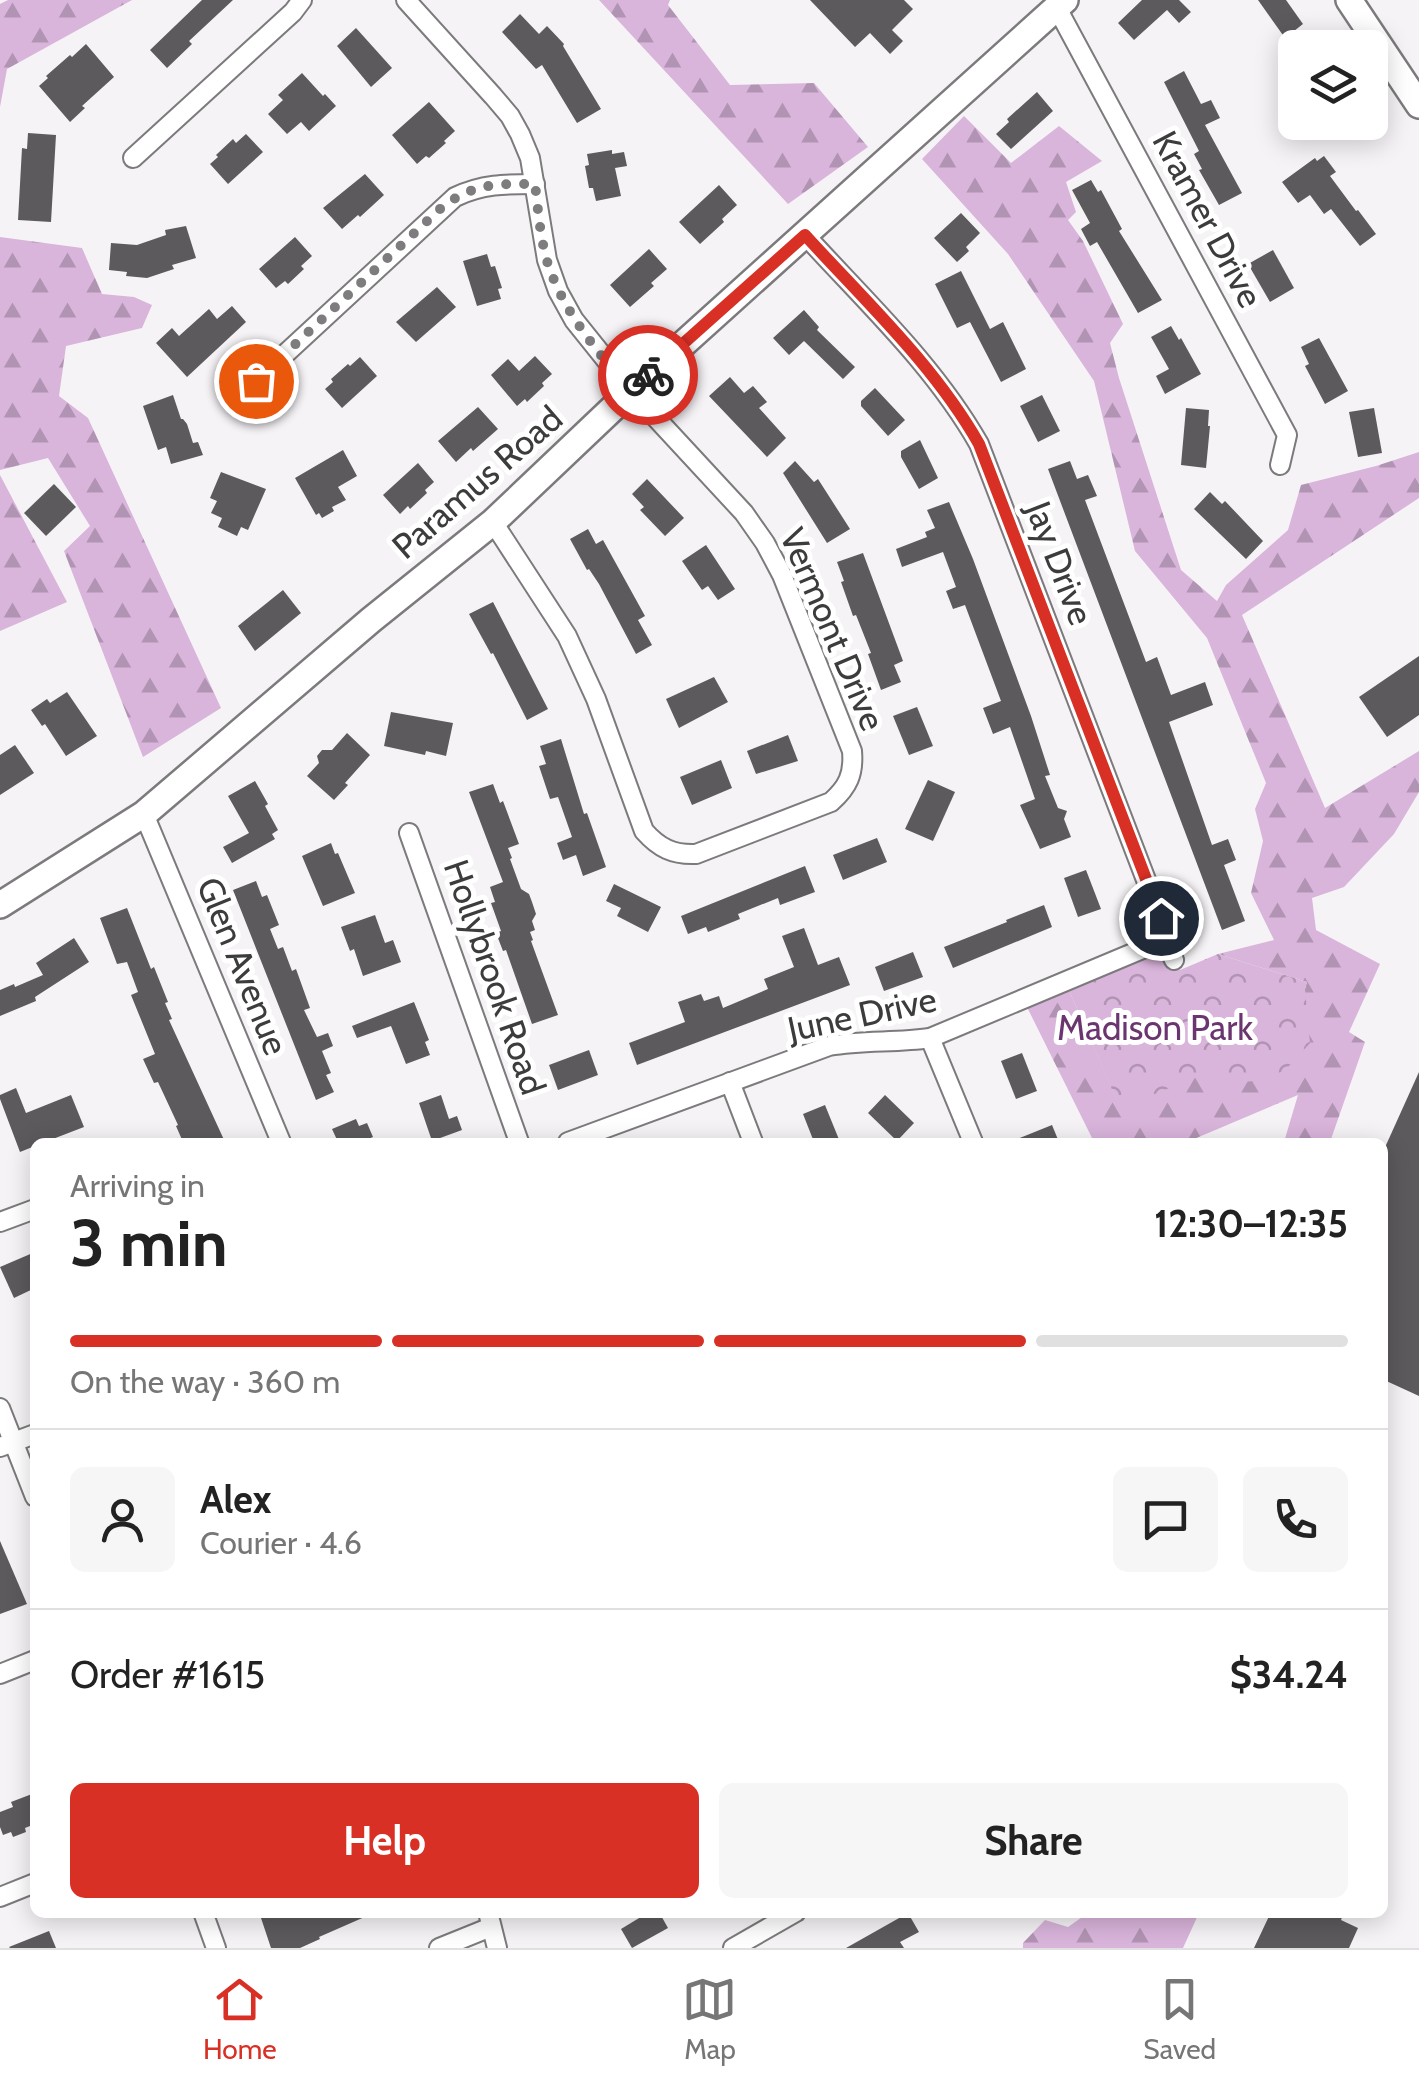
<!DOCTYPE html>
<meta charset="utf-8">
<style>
:root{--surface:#fff;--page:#f6f6f6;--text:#222;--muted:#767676;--line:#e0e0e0;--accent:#d93025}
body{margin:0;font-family:Cabin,sans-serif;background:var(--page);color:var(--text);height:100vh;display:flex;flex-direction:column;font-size:38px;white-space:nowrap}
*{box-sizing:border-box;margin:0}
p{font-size:32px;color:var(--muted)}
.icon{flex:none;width:55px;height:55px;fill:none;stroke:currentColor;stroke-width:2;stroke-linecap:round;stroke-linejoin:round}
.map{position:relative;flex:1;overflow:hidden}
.details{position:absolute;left:30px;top:1138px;width:1358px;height:780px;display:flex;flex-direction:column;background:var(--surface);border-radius:15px;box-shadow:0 5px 25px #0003}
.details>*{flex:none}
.controls{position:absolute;left:1278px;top:30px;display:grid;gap:20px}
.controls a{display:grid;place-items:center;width:110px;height:110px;border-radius:15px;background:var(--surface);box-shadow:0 5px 25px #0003;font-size:50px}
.pin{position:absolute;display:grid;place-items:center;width:85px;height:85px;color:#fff;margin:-42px;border:5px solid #fff;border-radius:50%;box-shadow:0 2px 10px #0007}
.courier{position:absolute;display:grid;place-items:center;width:100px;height:100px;margin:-50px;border:8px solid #d93025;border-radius:50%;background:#fff;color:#222;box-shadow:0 2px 12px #0007}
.overview em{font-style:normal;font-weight:700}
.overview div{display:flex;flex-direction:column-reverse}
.overview{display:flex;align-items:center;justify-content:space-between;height:170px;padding:0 40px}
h1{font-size:65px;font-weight:700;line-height:75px}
.bar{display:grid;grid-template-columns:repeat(4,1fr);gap:15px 10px;align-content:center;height:120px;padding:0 40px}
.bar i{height:12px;border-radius:8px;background:var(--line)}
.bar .selected{background:var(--accent)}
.bar p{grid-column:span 4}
.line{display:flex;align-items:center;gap:25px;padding:0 40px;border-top:2px solid var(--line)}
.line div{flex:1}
.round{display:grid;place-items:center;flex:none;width:105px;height:105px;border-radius:15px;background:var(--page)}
.action{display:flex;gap:20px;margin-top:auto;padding:20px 40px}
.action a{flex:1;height:115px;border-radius:15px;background:var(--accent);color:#fff;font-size:40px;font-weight:700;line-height:115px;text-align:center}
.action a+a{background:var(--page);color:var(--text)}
.tab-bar{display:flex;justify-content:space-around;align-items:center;height:140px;border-top:2px solid var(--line);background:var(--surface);font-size:28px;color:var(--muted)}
.tab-bar a{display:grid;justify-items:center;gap:5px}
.tab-bar .selected{color:var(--accent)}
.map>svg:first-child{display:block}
</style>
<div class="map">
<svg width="1419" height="1948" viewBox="0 0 1419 1948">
<defs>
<pattern id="forest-firs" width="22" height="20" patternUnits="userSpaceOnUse" patternTransform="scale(2.5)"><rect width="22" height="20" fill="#d9b4db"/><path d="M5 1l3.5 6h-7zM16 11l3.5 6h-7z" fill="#b194b3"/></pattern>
<pattern id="park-crowns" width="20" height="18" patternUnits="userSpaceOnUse" patternTransform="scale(2.5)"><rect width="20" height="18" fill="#d9b4db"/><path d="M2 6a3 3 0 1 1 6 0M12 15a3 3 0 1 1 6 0" fill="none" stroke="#b194b3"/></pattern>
</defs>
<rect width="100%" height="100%" fill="#f6f3f6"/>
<g fill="url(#forest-firs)">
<path d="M8,0H132L7,69L0,107V4Z"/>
<path d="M599,0H670L668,5L730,85L814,83L868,147L788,204Z"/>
<path d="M964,116L1011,163L1059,126L1102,161L1066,182L1076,212L1068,220L1083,241L1123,324L1110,343L1119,378L1181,570L1217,601L1226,585L1288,530L1301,485L1376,466L1419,452V498L1242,615L1325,808L1419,751V792L1394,834L1344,887L1312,898L1316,930L1380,964L1349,1032L1365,1042L1330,1142H1284L1298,1095L1187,1142H1094L1023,999L1065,981L1120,1107L1214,1069L1235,1082L1305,989L1307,982L1218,954L1274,940L1251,893L1263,841L1255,809L1266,783L1207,638L1135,551L1094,381L1008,254L922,159Z"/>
<path d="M0,237L82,248L102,294L134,297L152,305L142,328L66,346L59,396L88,418L221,708L143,757L64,551L90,526L48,458L0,470Z"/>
<path d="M0,475L67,602L0,631Z"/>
<path d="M1088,1913V1912L1199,1913L1183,1948H1023V1943L1045,1920L1068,1927Z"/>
</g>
<path fill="url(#park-crowns)" d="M1163,935L1180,970L1218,954L1307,982L1305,989L1310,1043L1289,1066L1271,1079L1235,1083L1214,1070L1120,1108L1065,981Z"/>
<g fill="#5c5a5c">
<path d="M202,0H233L189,41L192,44L167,68L150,50Z"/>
<path d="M810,0H904L913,9L892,30L903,41L890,54L870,33L855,47Z"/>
<path d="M1142,0H1179L1191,12L1179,23L1167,10L1134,40L1118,23Z"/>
<path d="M1258,0H1286L1303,24L1285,38Z"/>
<path d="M520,14L539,34L547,26L564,44L563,46L601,109L577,123L542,65L536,69L502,32Z"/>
<path d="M356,28L392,68L371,87L337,46Z"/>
<path d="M86,44L114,77L82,106L85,108L70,122L39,86L48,78L46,76L70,55L72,57Z"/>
<path d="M1184,71L1201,104L1211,100L1220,118L1205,125L1242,193L1219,205L1199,170L1202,169L1194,154L1199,151L1164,82Z"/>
<path d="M302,73L323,96L325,94L336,106L309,131L301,122L287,134L268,114L283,100L278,95Z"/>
<path d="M1037,92L1053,111L1011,149L996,134L1009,122L1007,119Z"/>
<path d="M429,102L455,131L444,141L446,143L429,158L426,156L417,164L392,135Z"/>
<path d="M28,133L56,135L51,222L18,220L22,148L27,149Z"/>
<path d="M246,134L263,152L228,184L210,164L218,157L216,155L233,139L236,143Z"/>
<path d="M612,150V154L624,152L627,166L615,168L621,196L596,201L593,188H589L585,166L589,165L587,154Z"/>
<path d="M1324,156L1336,172L1330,176L1356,211L1358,210L1376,234L1360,246L1331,209L1324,214L1310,195L1298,203L1282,182L1315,158L1317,161Z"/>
<path d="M365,174L384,195L360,217L358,215L342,229L323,208Z"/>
<path d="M1091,180L1098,192L1101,190L1122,229L1119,231L1162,300L1138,313L1097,242L1090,246L1081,229L1090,223L1072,190Z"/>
<path d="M719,185L737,205L722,219L724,222L700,244L679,222Z"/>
<path d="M961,213L980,233L966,247L969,251L957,262L934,238Z"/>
<path d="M186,226L196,258L172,265L174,269L147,278L126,276L127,272L109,270L111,243L137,245L166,235L165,230Z"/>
<path d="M295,237L312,256L301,266L304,269L288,284L285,281L276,288L259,269Z"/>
<path d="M649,249L667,269L651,283L654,286L630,307L610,285Z"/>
<path d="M1273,250L1294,288L1270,302L1248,264Z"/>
<path d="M487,254L491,267L495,266L502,288L498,289L501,299L477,306L463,261Z"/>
<path d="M961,271L990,329L1003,322L1026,369L1001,382L970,322L957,328L935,284Z"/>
<path d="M437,287L456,307L416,342L396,322Z"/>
<path d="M232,306L246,322L187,377L156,343L172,328L179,336L209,309L217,319Z"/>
<path d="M804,310L819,327L817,330L855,367L843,379L804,341L789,355L773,338Z"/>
<path d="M1171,326L1179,340L1181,338L1201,374L1165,394L1156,376L1169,369L1151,337Z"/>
<path d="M1319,338L1348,391L1325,404L1305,366L1309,364L1301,347Z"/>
<path d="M535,356L552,374L542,383L544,386L527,402L525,399L517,406L491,375L508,359L519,371Z"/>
<path d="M360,357L377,376L342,408L325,389L333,382L331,379L348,364L350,366Z"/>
<path d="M730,377L744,393L753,386L767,402L759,408L786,438L767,457L709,396Z"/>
<path d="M875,388L905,420L888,436L861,406V401Z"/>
<path d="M173,395L181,419H183L187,424L193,443L198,442L203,455L171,464L166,447L158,450L143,406Z"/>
<path d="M1042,395L1060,431L1038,442L1020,406Z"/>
<path d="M478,407L498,429L473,451L471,448L456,462L438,441Z"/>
<path d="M1186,408L1209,410L1208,426H1210L1206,468L1181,465Z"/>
<path d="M1374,408L1382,453L1358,457L1349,412Z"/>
<path d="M920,440L938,478L919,489L901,457V451Z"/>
<path d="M343,450L357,476L338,487L346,500L332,507L334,511L322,518L319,513L316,515L295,478Z"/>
<path d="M795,461L814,482L818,479L850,529L827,543L783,473Z"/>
<path d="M1070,461L1077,479L1088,475L1097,496L1085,500L1146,662L1157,657L1171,695L1205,682L1213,705L1169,722L1212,845L1228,839L1236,860L1224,865L1245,921L1222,930L1048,469Z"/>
<path d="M418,463L434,482L425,490L427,493L410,509L408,506L400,514L383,495Z"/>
<path d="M221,472L266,489L248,530L241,527L237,536L218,527L222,518L211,513L217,501L210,498Z"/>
<path d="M647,479L684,518L665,536L640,510L644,507L632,494Z"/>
<path d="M54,484L76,507L46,536L24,513Z"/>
<path d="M1210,492L1222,504L1225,501L1263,541L1246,559L1194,509Z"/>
<path d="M949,502L973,559L1031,716L1050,775L1045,776L1058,808L1067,811L1064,819L1071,837L1040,849L1020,805L1035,799L1010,727L993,734L983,708L1001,701L965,605L953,609L946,591L956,587L943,552L902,567L896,549L927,537L925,532L935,528L927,510Z"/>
<path d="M588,529L596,544L603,540L645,616L638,620L652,645L636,654L599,584L589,569L587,570L570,539Z"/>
<path d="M706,545L735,589L718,600L708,586L702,590L682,561Z"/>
<path d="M863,553L903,661L894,665L901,682L881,690L868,654L871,653L856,615L853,616L841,582L844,581L837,562Z"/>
<path d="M283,590L301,613L255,651L238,626Z"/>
<path d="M493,602L548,709L527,720L493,653L491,654L469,614Z"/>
<path d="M1419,656V715L1387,737L1359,697Z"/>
<path d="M714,677L728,702L679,728L666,699Z"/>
<path d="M67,692L97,736L66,756L45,724L42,726L31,710L47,699L50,703Z"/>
<path d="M917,707L933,746L909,755L893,716Z"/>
<path d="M391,712L453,723L446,756L426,751L425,755L384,746Z"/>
<path d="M347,733L370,755L345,783L348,785L334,800L307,776L319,763L317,756L322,750H332Z"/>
<path d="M788,735L798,761L756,774L747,751Z"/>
<path d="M561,739L584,814L587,813L606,867L583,876L576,855L563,860L557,843L572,837L558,797L550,799L539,766L546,764L540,746Z"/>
<path d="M15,745L34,773L0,795V755Z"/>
<path d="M721,760L732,788L692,805L680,777Z"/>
<path d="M928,780L955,792L933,841L905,829Z"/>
<path d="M255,781L268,804L265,806L278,830L272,834L275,839L232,863L223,847L249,833L228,796Z"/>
<path d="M493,784L500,803L503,801L519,844L508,848L512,858L510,859L521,889L529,894L532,902L536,914L532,921L535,930L530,932L533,940L531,941L558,1015L532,1024L506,950L503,951L496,933L501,931L491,903L495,902L490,887L503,882L469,792Z"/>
<path d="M877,838L887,862L843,880L833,855Z"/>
<path d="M331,843L335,854L338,853L355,893L323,906L302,856Z"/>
<path d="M805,866L815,892L780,905L778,898L738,914L740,919L708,932L706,927L688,934L681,916Z"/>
<path d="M1086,870L1101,909L1078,917L1064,878Z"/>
<path d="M256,881L262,897L267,895L279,925L270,929L278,949L283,947L292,971L296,969L310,1008L304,1010L317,1037L328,1033L333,1046L322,1051L331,1073L326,1075L334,1092L316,1100L233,890Z"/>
<path d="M614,884L661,907L648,932L617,916L621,908L606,901Z"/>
<path d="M1044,905L1052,927L953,968L944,947L1007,922L1006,920Z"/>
<path d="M127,908L151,969L154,967L168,1002L165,1003L172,1019L169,1020L225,1142H183L176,1126L178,1125L158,1082L154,1083L143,1059L155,1054L131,995L138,992L127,962L117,964L100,918Z"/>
<path d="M375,915L385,943L393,940L401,962L363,976L354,949L350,951L341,927Z"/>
<path d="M804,928L818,965L839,957L850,985L637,1065L629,1043L685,1022L678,1002L701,994L704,1001L719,996L723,1008L768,989L764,979L794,967L782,936Z"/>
<path d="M74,938L89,962L35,997L36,1001L0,1016V990L14,984L15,987L43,975L36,963Z"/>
<path d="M913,952L923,977L884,991L875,967Z"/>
<path d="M414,1002L429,1040L425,1042L430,1055L406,1064L391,1026L357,1038L352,1026Z"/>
<path d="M589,1050L598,1075L558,1090L549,1065Z"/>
<path d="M1022,1053L1037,1091L1016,1099L1001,1061Z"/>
<path d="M1419,1072V1396L1382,1379V1154Z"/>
<path d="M16,1088L26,1113L71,1095L84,1127L45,1142H35V1146L20,1152L0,1099V1095Z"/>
<path d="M441,1095L449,1119L457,1116L462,1130L432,1141L419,1103Z"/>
<path d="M885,1095L914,1123L897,1141L868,1113Z"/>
<path d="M825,1105L840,1142H814L803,1114Z"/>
<path d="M356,1119L359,1126L367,1123L373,1137L361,1142H338L332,1129Z"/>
<path d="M1052,1125L1059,1142H1010Z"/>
<path d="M35,1252V1288L14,1298L0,1267Z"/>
<path d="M0,1541L27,1604L0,1614Z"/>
<path d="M32,1794L35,1803V1824L25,1828L26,1832L13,1837L11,1832L3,1835L0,1827V1812L13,1807L11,1802Z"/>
<path d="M259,1912H376L319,1937L320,1939L300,1948H271Z"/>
<path d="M649,1912H659L668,1928L632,1948L621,1929Z"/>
<path d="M1271,1912H1344L1341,1920L1358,1928L1349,1948H1254Z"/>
<path d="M908,1913L919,1932L900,1942L904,1948H846Z"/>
<path d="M49,1931L56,1948H10L9,1947Z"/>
</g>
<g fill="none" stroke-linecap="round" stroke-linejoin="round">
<defs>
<g id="street">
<path d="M406,0L493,96L510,116L520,134L530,158L547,260L558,291L574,320L631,391L744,513L765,543L782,575L852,751C854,774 848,787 831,802L696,854C673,855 659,848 644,831L596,699L567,636L493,522"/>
<path d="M1057,8L1287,435L1280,465"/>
<path d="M133,158L293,12L302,0"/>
<path d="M805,235C866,302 934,365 979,444L1161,919L1163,935L1174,960"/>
<path d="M256,381L455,197C482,184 505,184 535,184"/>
<path d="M144,814L281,1142"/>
<path d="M409,833L519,1142"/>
<path d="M930,1038L973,1142"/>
<path d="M730,1082L753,1142"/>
<path d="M568,1142L829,1046C863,1040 896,1043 930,1038L1152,945L1163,935"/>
<path d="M0,1222L35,1209"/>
<path d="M0,1408L35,1497"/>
<path d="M0,1447L35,1434"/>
<path d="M0,1674L35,1660"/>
<path d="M0,1897L35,1883"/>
<path d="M203,1912L216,1948"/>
<path d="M488,1912L497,1948"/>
<path d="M439,1948L491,1927"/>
<path d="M733,1948L796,1912"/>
</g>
<g id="secondary">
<path d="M1349,0L1419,105"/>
<path d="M0,905L144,814L371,620L493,522L631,391L1065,0"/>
</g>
</defs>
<use href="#street" stroke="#7c7a7c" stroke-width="22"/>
<use href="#secondary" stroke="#7c7a7c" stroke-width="30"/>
<use href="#street" stroke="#fff" stroke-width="18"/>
<use href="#secondary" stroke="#fff" stroke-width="25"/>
</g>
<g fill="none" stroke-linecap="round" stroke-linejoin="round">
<path stroke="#7e7c7e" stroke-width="10" stroke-dasharray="0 18" d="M256,381L441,208C473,183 496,184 535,184C538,209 540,236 547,261C563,312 597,351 631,391L648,375"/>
<path stroke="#d93025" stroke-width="12" d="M648,375L805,235C866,302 934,365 979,444L1161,918"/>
</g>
<g text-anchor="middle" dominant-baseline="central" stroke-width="10" stroke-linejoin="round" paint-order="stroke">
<g font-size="35" fill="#3d3c3d" stroke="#fff">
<text transform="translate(1208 219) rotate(62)">Kramer Drive</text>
<text transform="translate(477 482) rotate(-41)">Paramus Road</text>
<text transform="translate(1060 563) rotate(69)">Jay Drive</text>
<text transform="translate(833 629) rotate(67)">Vermont Drive</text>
<text transform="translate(243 966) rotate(68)">Glen Avenue</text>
<text transform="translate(495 977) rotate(71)">Hollybrook Road</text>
<text transform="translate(862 1014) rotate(-12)">June Drive</text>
</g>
<g font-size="35" fill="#6b356f" stroke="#fff">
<text x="1155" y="1027">Madison Park</text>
</g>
</g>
</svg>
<div class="controls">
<a><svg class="icon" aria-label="layers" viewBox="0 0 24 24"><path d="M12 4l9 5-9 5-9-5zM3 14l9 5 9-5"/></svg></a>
</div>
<div class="pin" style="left:256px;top:381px;background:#ea580c"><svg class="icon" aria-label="bag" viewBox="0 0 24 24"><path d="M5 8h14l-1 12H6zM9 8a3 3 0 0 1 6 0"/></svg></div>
<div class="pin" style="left:1161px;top:918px;background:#1f2937"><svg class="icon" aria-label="home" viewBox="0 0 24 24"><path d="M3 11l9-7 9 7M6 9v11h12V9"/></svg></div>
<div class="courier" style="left:648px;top:375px"><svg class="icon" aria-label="bike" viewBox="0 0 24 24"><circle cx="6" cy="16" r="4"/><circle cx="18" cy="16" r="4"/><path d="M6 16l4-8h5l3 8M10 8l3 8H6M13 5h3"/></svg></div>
<section class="details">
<div class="overview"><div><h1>3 min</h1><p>Arriving in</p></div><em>12:30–12:35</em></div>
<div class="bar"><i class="selected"></i><i class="selected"></i><i class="selected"></i><i></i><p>On the way · 360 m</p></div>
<div class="line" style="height:180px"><a class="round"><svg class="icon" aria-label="person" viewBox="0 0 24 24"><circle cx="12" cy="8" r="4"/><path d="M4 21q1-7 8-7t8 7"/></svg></a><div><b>Alex</b><p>Courier · 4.6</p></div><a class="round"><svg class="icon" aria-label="chat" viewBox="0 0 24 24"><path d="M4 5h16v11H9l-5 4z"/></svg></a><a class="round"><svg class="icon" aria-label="phone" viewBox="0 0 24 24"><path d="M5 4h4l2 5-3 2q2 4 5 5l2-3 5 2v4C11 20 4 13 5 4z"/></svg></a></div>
<div class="line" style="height:130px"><div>Order #1615</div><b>$34.24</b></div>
<div class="action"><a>Help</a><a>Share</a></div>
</section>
</div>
<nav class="tab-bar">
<a class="selected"><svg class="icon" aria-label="home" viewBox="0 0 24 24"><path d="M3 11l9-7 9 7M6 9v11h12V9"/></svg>Home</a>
<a><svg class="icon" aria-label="map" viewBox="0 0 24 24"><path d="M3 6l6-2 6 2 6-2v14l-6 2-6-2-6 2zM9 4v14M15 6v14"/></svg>Map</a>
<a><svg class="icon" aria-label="saved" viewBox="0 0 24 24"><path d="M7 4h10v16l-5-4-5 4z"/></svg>Saved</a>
</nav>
